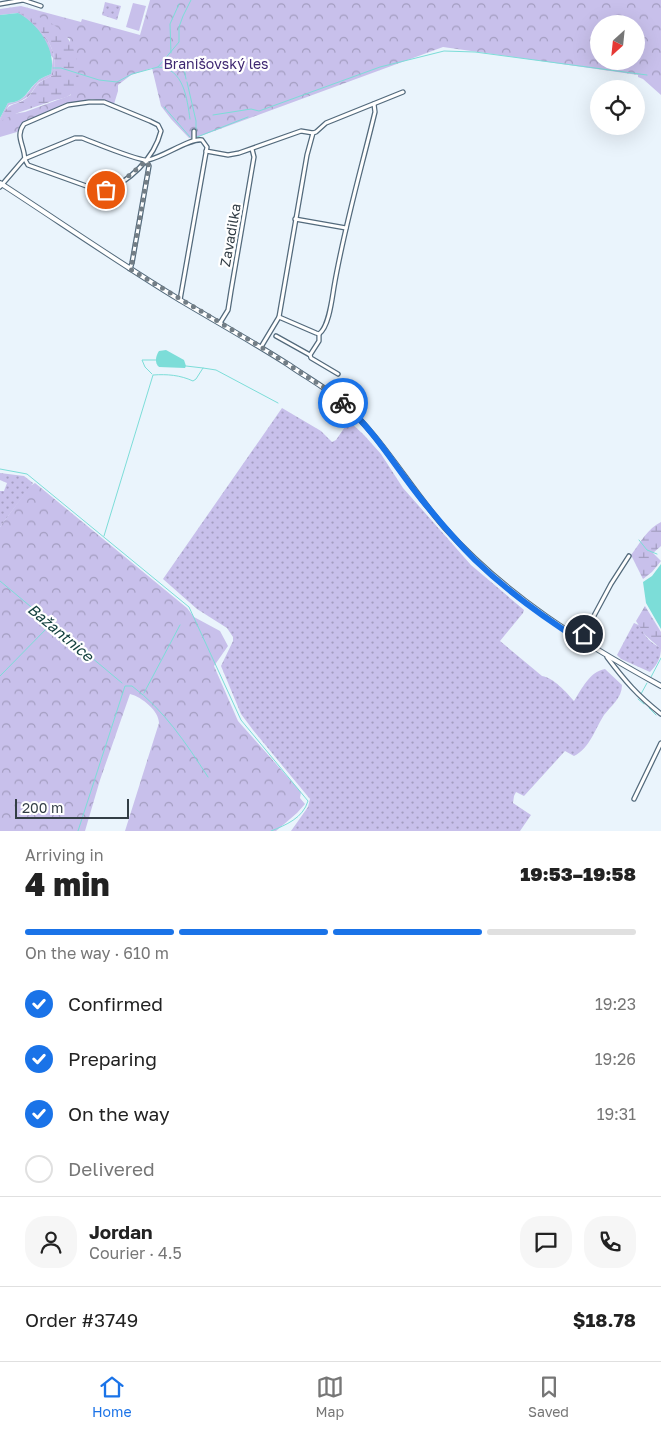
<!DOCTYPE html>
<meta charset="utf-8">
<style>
:root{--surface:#fff;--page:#f6f6f6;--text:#222;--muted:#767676;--line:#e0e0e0;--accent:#1a73e8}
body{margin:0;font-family:"Golos Text",sans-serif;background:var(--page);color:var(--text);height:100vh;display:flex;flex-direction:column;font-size:19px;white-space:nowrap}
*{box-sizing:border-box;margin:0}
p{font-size:16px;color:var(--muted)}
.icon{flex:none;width:28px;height:28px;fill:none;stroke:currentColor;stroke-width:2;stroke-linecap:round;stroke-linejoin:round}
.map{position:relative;height:831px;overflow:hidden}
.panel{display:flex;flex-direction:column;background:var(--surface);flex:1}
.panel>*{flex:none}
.needle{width:32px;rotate:207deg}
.buttons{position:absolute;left:590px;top:15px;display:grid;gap:10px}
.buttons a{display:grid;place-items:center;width:55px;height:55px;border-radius:50%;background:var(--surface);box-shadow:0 5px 20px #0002;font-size:25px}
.scale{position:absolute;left:15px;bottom:12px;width:114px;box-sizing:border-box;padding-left:5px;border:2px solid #333e46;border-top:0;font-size:14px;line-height:18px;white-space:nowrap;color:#333e46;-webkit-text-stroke:4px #fff;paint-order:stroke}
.pin{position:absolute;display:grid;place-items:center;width:42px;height:42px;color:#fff;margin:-21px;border:2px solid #fff;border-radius:50%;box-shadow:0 1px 5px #0007}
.courier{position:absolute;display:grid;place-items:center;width:50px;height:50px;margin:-25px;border:4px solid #1a73e8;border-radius:50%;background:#fff;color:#222;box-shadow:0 1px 6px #0007}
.head em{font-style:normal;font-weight:800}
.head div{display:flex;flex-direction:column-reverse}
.head{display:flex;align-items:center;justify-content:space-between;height:85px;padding:0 25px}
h1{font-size:32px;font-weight:800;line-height:38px}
.bar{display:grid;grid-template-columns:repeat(4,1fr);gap:8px 5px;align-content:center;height:60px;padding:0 25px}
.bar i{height:6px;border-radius:4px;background:var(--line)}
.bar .on{background:var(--accent)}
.bar p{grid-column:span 4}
.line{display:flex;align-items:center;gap:12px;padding:0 25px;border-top:1px solid var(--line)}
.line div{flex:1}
.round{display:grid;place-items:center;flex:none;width:52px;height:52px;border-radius:20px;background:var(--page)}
ol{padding:0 25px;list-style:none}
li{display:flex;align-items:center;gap:15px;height:55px}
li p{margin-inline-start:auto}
li .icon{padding:5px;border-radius:50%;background:var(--accent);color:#fff;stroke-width:4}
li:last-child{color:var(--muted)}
li i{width:28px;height:28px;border:2px solid var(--line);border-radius:50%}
.tab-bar{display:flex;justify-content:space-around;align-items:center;height:70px;border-top:1px solid var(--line);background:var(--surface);font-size:14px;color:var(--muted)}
.tab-bar a{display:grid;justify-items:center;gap:2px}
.tab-bar .on{color:var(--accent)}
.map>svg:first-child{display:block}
</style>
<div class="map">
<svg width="661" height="831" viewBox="0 0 661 831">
<defs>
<pattern id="green-dots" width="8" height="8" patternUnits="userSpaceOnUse" patternTransform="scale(1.25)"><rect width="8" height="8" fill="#c8c0eb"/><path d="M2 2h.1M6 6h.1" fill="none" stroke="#a39dc0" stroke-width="1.8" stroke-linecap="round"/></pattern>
<pattern id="forest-crowns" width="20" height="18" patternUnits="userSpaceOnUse" patternTransform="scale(1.25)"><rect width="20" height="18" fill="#c8c0eb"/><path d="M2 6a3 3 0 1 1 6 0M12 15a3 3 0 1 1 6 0" fill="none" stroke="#a39dc0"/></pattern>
<pattern id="wetland-marsh" width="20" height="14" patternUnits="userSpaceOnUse" patternTransform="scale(1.25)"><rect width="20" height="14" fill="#c8c0eb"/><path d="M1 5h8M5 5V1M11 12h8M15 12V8" fill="none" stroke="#a39dc0"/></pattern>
</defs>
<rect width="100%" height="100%" fill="#eaf4fc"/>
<g fill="url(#green-dots)">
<path d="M105,2L121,6L117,20L102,15Z"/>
<path d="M282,408L321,431L332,442L336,440L349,421L364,435L381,454L403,488L471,565L524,610L523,613L500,641L542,676C554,678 566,692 574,701C582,689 589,672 605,669L622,685C622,698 611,706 604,715C595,729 590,748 574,756L565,751L524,796L516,792L514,796L513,803L531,815L520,831H291L308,807L310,799L253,730L241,714L221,666L233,641V637L227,628L197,609L163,579Z"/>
<path d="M0,473L24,476L33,483L0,527V491H4L7,483L0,480Z"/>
<path d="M634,623L641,626C644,637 651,643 661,648C661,658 657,665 650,672L621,659L617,655Z"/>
</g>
<g fill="url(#forest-crowns)" fill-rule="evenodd">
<path d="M150,0H661V95L643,79L638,77V75L443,47L198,137L189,138L171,119L161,106L152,68L131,75L118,85V91L114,104L92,99L67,104L25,122L17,132L0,137V118L8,103C27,101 26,92 37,82C40,78 47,76 51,74L53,58L18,13L0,15V9L21,6L81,22L82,19L140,35ZM19,12L70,39L71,95L25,112L13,114L0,120L9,105L19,102L29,96L38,83L53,75C61,47 39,27 19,12ZM599,24H636V61H599Z"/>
<path d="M35,483L187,608L194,617L220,631L228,646L214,666L238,721L301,792L300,798L305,804L297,813L276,831H125L159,723C159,711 142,697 130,694L100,780L85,831H0V527L30,486Z"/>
</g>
<g fill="url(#wetland-marsh)">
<path d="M23,11C55,21 76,35 78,71C79,80 79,90 70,95C66,98 60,99 55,100C37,107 18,111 1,121L0,120C11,97 15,109 29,96C33,92 35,86 39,83C43,80 48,78 53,75C61,47 39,27 18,12Z"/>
<path d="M661,522V546L653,553L661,561L652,572L643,579L631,555C640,543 648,528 661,522Z"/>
<path d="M645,606L661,632V649L645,635L636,621Z"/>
</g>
<path fill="#c8c0eb" d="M133,3L146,6L139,31L126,27Z"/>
<g fill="#7cddd8">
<path d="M18,13C39,24 57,51 51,74C47,76 40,78 37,82C25,92 27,101 8,103L0,118V15Z"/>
<path d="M166,350L184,360L186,366L185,368L159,367C154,363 156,355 159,351Z"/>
<path d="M661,564V629L646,603L643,582L652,576Z"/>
</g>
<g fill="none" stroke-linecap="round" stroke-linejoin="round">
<g stroke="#7cddd8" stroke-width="1">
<path d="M171,53L170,24L179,4"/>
<path d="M183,63L186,79"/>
<path d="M158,67C184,68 187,99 190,119"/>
<path d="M53,68H61L99,80L117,82L132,74L158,67L179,42V27L183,16L191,0"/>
<path d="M187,82L196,121V132"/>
<path d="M164,107L190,137"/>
<path d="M213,115L251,109L259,111L380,67L444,51L475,52L647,75"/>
<path d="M197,137L248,117"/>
<path d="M186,366L203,368"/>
<path d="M152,374L145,367L142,360H156"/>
<path d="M0,469L27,474L189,607L241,720L308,801C303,818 286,825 271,831"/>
<path d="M104,536L153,375C167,374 180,375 193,381L196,379L203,368L216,370L278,403"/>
<path d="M639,540L647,550L657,554"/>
<path d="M0,581L122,683"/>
<path d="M0,676L51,624"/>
<path d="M651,677L661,658"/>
<path d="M144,693L180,625"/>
<path d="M641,694L647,683"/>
<path d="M638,699L644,704"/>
<path d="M649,708L656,715"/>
<path d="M78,831L125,686H132C164,710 186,743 208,777"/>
</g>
<defs>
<g id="minor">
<path d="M0,4L23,0L41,6"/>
<path d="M89,102H104L150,121L158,125L161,131C154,159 129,182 103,192L28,165C24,160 25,158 24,153C22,142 16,135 24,124L68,105Z"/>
<path d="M194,140V131"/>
<path d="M206,151L228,155L239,153L301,131L313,133"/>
<path d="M0,187L24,159L75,138H82C93,142 140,162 148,160C164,157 189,138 202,140L207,147L180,300"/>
<path d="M295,219L346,228"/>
<path d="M130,269L132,263L149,166L146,161"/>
<path d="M279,317L316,333L319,334C329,327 332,299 334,287C344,228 361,170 375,112L374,104"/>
<path d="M220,323L228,310L231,291L254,157L252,149"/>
<path d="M276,336L310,355L311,358L338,374"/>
<path d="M261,347L279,317L307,155L313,133L316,132L326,123L403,92"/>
<path d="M310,355L319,341V334"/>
<path d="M581,640L611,584L629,556"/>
<path d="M607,657C625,681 637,695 661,714"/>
<path d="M634,799L661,743"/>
</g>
<path id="tertiary" d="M0,183C60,222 119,263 180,300C217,322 253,342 289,365C306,377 325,387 341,401C382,437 409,487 445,528C507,597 581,642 661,686"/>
</defs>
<use href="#minor" stroke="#536a7c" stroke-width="5.5"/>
<use href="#tertiary" stroke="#536a7c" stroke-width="6"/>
<use href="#minor" stroke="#fff" stroke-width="3"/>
<use href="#tertiary" stroke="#fff" stroke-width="4"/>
</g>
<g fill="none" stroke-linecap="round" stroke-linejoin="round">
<path stroke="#737e86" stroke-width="5" stroke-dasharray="0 9" d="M106,190L130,175L146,161L149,166L132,263L130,269L261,347L328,390L343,403"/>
<path stroke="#1a73e8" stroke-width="6" d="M343,403C375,431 396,468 422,500C439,521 456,541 475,560C507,591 543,617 581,641L584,634"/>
</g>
<g text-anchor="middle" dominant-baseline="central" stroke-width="4.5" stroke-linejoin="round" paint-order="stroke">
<g font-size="14" fill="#3e2771" stroke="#fff">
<text x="216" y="63">Branišovský les</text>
</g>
<g font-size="14" fill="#333e46" stroke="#fff">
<text transform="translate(230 235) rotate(-80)">Zavadilka</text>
</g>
<g font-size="15" font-style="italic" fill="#113e3d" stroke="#fff">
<text transform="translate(61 632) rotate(40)">Bažantnice</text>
</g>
</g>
</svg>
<div class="buttons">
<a><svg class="needle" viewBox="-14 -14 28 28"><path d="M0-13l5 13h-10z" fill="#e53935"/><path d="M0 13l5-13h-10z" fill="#767676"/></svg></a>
<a><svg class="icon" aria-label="locate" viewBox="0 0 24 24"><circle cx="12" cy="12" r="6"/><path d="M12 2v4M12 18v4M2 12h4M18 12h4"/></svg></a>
</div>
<div class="scale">200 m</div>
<div class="pin" style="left:106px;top:190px;background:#ea580c"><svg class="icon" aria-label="bag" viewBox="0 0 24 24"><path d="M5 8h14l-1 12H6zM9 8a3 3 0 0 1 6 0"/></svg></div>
<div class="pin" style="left:584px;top:634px;background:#1f2937"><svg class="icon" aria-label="home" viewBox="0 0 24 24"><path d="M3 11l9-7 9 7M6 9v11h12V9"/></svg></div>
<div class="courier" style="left:343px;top:403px"><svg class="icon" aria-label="bike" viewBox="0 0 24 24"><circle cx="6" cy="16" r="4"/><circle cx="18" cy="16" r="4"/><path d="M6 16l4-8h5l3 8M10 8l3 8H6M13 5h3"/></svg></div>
</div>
<section class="panel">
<div class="head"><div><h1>4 min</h1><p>Arriving in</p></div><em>19:53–19:58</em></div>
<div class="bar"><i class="on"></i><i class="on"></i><i class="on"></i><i></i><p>On the way · 610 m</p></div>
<ol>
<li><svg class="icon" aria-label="check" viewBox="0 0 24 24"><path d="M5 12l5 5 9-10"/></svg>Confirmed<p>19:23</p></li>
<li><svg class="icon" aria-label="check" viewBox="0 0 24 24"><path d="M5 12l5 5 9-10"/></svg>Preparing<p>19:26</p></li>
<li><svg class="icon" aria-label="check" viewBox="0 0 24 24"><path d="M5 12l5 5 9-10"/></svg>On the way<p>19:31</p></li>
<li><i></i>Delivered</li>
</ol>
<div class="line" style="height:90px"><a class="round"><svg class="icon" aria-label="person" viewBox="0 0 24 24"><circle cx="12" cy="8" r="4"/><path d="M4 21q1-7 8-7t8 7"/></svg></a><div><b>Jordan</b><p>Courier · 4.5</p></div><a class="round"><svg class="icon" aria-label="chat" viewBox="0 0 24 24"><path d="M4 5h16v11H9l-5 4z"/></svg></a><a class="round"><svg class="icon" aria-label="phone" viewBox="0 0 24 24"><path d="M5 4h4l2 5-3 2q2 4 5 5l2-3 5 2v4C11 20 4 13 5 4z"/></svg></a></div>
<div class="line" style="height:65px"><div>Order #3749</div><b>$18.78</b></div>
</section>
<nav class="tab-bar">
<a class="on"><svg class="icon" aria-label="home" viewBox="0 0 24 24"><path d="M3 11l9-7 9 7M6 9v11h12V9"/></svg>Home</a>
<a><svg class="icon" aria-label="map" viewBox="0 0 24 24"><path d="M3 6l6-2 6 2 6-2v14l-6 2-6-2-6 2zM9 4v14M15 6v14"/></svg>Map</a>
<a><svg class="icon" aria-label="saved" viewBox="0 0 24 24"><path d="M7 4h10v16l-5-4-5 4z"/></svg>Saved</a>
</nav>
